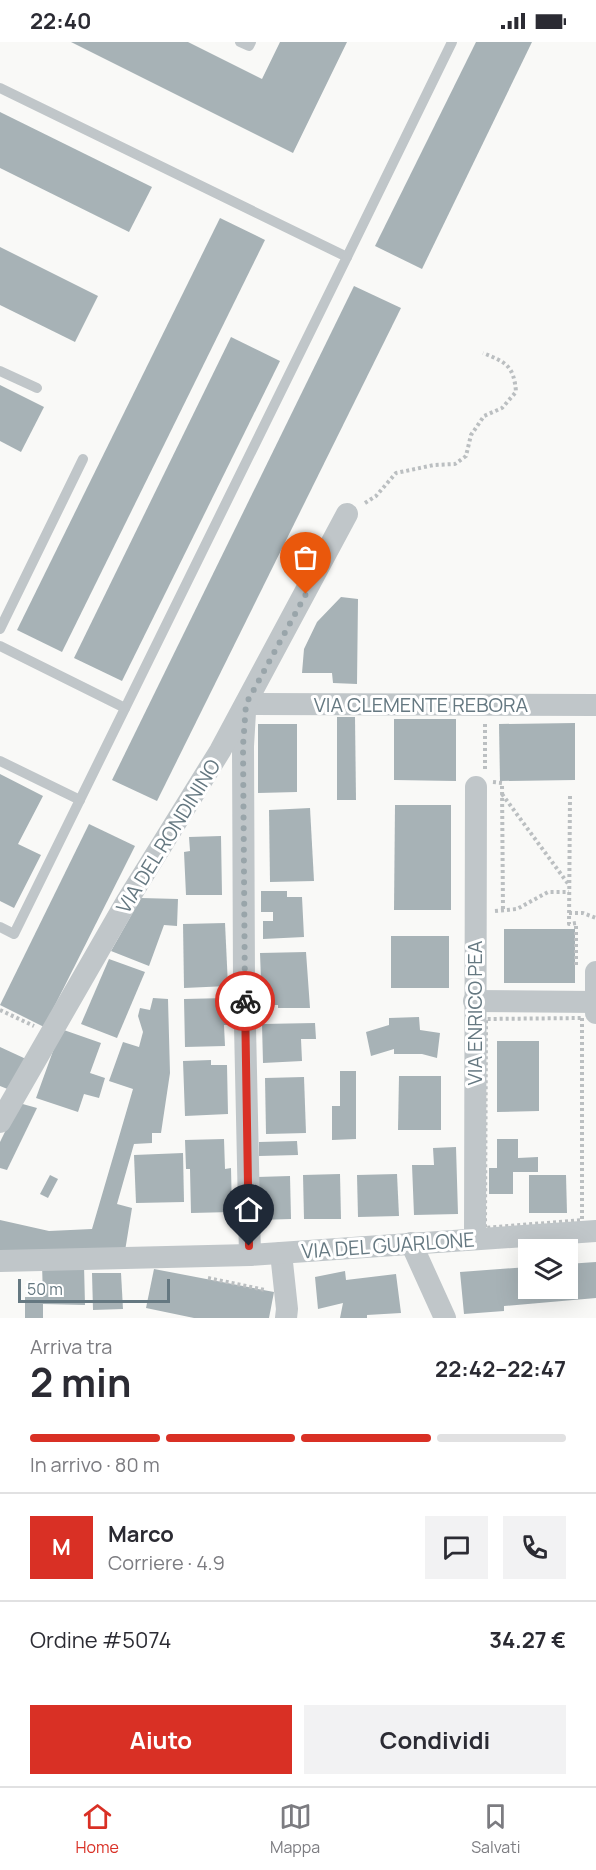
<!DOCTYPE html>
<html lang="it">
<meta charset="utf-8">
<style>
:root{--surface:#fff;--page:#f2f2f3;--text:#2b2b33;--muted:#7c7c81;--line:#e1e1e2;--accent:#d93025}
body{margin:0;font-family:Manrope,sans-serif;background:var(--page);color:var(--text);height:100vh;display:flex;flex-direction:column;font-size:22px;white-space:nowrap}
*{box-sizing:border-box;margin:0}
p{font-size:20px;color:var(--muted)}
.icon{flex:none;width:33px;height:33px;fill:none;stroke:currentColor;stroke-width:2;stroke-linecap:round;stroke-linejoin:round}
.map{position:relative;height:1276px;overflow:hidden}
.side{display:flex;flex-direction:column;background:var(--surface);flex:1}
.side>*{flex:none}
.tools{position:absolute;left:518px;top:1197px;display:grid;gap:12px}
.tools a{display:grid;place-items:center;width:60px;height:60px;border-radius:0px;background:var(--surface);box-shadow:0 6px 24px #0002;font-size:30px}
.scale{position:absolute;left:18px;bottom:15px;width:152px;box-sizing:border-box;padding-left:6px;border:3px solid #657881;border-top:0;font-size:16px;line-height:21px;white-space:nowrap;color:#657881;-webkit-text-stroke:4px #fff;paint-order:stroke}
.pin{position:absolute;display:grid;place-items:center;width:51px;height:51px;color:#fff;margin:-62px -26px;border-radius:50% 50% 50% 0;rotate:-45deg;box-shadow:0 0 6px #0007}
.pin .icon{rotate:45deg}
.courier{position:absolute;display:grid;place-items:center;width:60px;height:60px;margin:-30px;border:4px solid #d93025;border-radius:50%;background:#fff;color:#222;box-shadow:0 2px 8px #0007}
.summary em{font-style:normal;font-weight:700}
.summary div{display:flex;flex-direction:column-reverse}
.summary{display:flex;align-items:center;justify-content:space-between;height:102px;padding:0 30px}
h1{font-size:39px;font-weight:700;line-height:45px}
.bar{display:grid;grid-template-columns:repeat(4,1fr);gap:9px 6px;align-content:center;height:72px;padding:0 30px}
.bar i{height:8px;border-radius:4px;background:var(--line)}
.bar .current{background:var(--accent)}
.bar p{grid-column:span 4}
.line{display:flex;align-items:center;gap:15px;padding:0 30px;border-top:2px solid var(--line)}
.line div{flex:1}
.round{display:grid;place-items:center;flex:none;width:63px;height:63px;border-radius:0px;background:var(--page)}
.action{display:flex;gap:12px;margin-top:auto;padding:12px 30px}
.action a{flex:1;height:69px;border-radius:0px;background:var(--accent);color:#fff;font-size:24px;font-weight:700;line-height:69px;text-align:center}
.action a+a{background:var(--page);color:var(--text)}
.status{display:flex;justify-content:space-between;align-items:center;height:42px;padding:0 30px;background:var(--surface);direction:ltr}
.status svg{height:16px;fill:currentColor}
.tabs{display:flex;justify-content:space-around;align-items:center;height:84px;border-top:2px solid var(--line);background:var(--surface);font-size:16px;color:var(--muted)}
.tabs a{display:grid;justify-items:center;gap:3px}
.tabs .current{color:var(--accent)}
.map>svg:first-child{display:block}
</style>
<div class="status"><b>22:40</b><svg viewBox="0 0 49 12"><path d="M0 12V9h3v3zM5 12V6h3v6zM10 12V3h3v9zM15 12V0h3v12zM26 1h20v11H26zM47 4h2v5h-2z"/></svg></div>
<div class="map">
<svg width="596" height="1276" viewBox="0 0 596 1276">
<rect width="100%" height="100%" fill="#f9f9f7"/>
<g fill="#a7b2b6">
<path d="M71,0H188L262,37L280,0H347L293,111Z"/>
<path d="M476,0H532L422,227L375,204Z"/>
<path d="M0,70L152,145L129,190L0,126Z"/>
<path d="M220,176L265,198L62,610L17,588Z"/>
<path d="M0,205L98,254L75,300L0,263Z"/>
<path d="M354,244L401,266L157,759L112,738Z"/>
<path d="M231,295L280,319L122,639L74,616Z"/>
<path d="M0,343L44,365L21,410L0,399Z"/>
<path d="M341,555L358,557L357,642L333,641L332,631H302L304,607L317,580Z"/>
<path d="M337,675H355L356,758H337Z"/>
<path d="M394,677H456V739L394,738Z"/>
<path d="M575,681V738L500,739L499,682Z"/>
<path d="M258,682H297V750L258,751Z"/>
<path d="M0,732L43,754L18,802L41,813L14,866L0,859Z"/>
<path d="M395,763H451V868H394Z"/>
<path d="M310,766L314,839L270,840L269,768Z"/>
<path d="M89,782L135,804L44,985L0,963Z"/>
<path d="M221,794L222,853H186L184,810L190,809L189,795Z"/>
<path d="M261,849H287V855H302L304,895L263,897V879H273V870H261Z"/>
<path d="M141,856L178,857L177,884L164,883L149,924L111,909Z"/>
<path d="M225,881L228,944L184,946L183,882Z"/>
<rect x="504" y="887" width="71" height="54"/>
<rect x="391" y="894" width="58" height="52"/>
<path d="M306,910L310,966H278V963H266L265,938H261L260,911Z"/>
<path d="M109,917L145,930L117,996L81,982Z"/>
<path d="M153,956L168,957L170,1031L161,1091H152V1101L134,1102L117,1162L132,1166L125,1209L0,1213V1178L49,1189L92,1187L133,1047L109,1039L123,1000L139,1005L143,990L138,974L140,966L150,968Z"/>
<path d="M227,956L228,983H224L225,1004L185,1005L184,957Z"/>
<path d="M419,975L420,988L440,991L437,1016L422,1012H394V1007L371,1014L366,990L389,983V976Z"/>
<path d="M315,981L316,997H301L302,1019L263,1021L262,982Z"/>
<path d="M61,987L101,1001L90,1031L105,1036L99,1056L84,1052L78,1070L36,1056Z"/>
<path d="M497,999H539V1069L497,1070Z"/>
<path d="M0,1005L26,1017L10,1048L0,1044Z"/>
<path d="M211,1018V1023H227L228,1072L185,1074L183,1019Z"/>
<path d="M340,1029H356V1097L332,1098V1064H340Z"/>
<path d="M399,1034H441V1088H398Z"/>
<path d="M304,1035L306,1091L266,1092L265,1036Z"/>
<path d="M19,1061L37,1066L7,1128L0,1126V1100Z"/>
<path d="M224,1097L225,1127L231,1126L232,1170L191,1171L190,1127H186L185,1098Z"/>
<path d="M497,1097H518V1116L538,1115V1130H513V1152H489V1126H497Z"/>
<path d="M297,1099L298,1113L259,1114V1100Z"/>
<path d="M456,1105L458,1172L414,1173L412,1123H434L433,1106Z"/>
<path d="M183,1111L184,1160L136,1161L134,1113Z"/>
<path d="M340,1132L341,1177H304L303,1133Z"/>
<path d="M397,1132L399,1174L358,1175L357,1133Z"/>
<path d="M50,1133L58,1137L48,1156L40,1152Z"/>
<path d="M529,1133H566L567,1171H529Z"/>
<path d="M290,1134L291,1177L258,1178L257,1135Z"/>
<path d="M596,1220V1256L504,1264V1269L464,1272L460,1230L528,1225V1246H567V1222Z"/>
<path d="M42,1222L84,1223L85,1263L43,1262V1276H25V1255H43Z"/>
<path d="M154,1227L274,1250L269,1276H194L146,1266Z"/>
<path d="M345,1229L346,1238L396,1232L401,1271L367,1273V1276H340L343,1261L318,1267L315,1235Z"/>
<path d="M92,1231H121L123,1267L93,1268Z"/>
</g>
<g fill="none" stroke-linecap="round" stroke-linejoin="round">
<g stroke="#bbbfc1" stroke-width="4" stroke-dasharray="3 3" stroke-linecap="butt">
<path d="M365,461L376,454L396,431L434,423L455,422L466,414L471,393L484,374L502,366L516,350C514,324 506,320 483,311"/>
<path d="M485,727V681"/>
<path d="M493,740L502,741L503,869"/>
<path d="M502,752L569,843"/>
<path d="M570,754L569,882L576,881V923"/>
<path d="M495,869L517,867L548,850H569"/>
<path d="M569,871H583L596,876"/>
<path d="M0,968L34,984"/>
<path d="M582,976V1178L485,1186L486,977Z"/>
<path d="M208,1236L265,1248"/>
</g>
<g stroke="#c0c6c9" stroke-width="10">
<path d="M240,0L249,4L251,0"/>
<path d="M0,46L347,215L14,892L0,885"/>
<path d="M347,215L452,0"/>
<path d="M0,329L37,346"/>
<path d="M0,587L83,417"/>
<path d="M0,604L125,666"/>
<path d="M0,719L80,758"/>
</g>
<g stroke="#c0c6c9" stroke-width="22">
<path d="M246,662L596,663"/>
<path d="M245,670L243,704L244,938L250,1213"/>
<path d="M596,930V971"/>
<path d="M474,959L596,960"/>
<path d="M0,1080L127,859L220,709L347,472"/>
<path d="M475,1197L476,745"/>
<path d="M411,1201L445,1276"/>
<path d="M281,1211L287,1267L286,1276"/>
<path d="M0,1219L250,1213L596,1189"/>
</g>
</g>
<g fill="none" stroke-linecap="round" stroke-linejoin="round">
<path stroke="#99a5aa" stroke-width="6" stroke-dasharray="0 10.8" d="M245,959L243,704L246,662L306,552"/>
<path stroke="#d93025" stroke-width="8" d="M245,959L249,1204"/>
</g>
<g text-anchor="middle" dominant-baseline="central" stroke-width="6" stroke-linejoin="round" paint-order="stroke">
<g font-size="20" fill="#657881" stroke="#fff">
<text x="421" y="662">VIA CLEMENTE REBORA</text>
<text transform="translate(168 794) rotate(-58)">VIA DEL RONDININO</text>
<text transform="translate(474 971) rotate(-90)">VIA ENRICO PEA</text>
<text transform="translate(388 1203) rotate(-4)">VIA DEL GUARLONE</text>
</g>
</g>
</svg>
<div class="tools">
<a><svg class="icon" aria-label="layers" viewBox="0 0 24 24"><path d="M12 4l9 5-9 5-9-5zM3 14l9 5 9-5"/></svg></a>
</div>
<div class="scale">50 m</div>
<div class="pin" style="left:306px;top:552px;background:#ea580c"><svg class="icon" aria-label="bag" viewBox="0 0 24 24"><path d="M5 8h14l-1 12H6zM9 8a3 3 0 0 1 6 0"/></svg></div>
<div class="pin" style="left:249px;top:1204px;background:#1f2937"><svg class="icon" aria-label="home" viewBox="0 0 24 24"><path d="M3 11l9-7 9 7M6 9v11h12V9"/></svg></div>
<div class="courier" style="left:245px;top:959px"><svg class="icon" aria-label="bike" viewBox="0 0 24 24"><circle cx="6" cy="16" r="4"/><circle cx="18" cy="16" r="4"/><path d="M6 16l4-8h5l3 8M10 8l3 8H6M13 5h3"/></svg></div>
</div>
<section class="side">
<div class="summary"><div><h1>2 min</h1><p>Arriva tra</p></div><em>22:42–22:47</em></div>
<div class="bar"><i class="current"></i><i class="current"></i><i class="current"></i><i></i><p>In arrivo · 80 m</p></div>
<div class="line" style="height:108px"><b class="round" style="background:var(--accent);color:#fff">M</b><div><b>Marco</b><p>Corriere · 4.9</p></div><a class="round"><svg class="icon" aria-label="chat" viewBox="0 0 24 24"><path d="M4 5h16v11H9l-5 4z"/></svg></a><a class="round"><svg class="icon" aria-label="phone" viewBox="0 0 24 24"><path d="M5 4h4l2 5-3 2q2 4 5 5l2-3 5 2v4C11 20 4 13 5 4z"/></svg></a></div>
<div class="line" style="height:78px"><div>Ordine #5074</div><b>34.27 €</b></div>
<div class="action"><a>Aiuto</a><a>Condividi</a></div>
</section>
<nav class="tabs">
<a class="current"><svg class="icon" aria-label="home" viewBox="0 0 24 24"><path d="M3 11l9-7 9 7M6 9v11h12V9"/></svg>Home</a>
<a><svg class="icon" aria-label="map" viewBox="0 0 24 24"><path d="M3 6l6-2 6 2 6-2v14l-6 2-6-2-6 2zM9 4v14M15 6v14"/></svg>Mappa</a>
<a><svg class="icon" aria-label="saved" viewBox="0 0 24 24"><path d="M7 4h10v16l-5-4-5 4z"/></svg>Salvati</a>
</nav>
